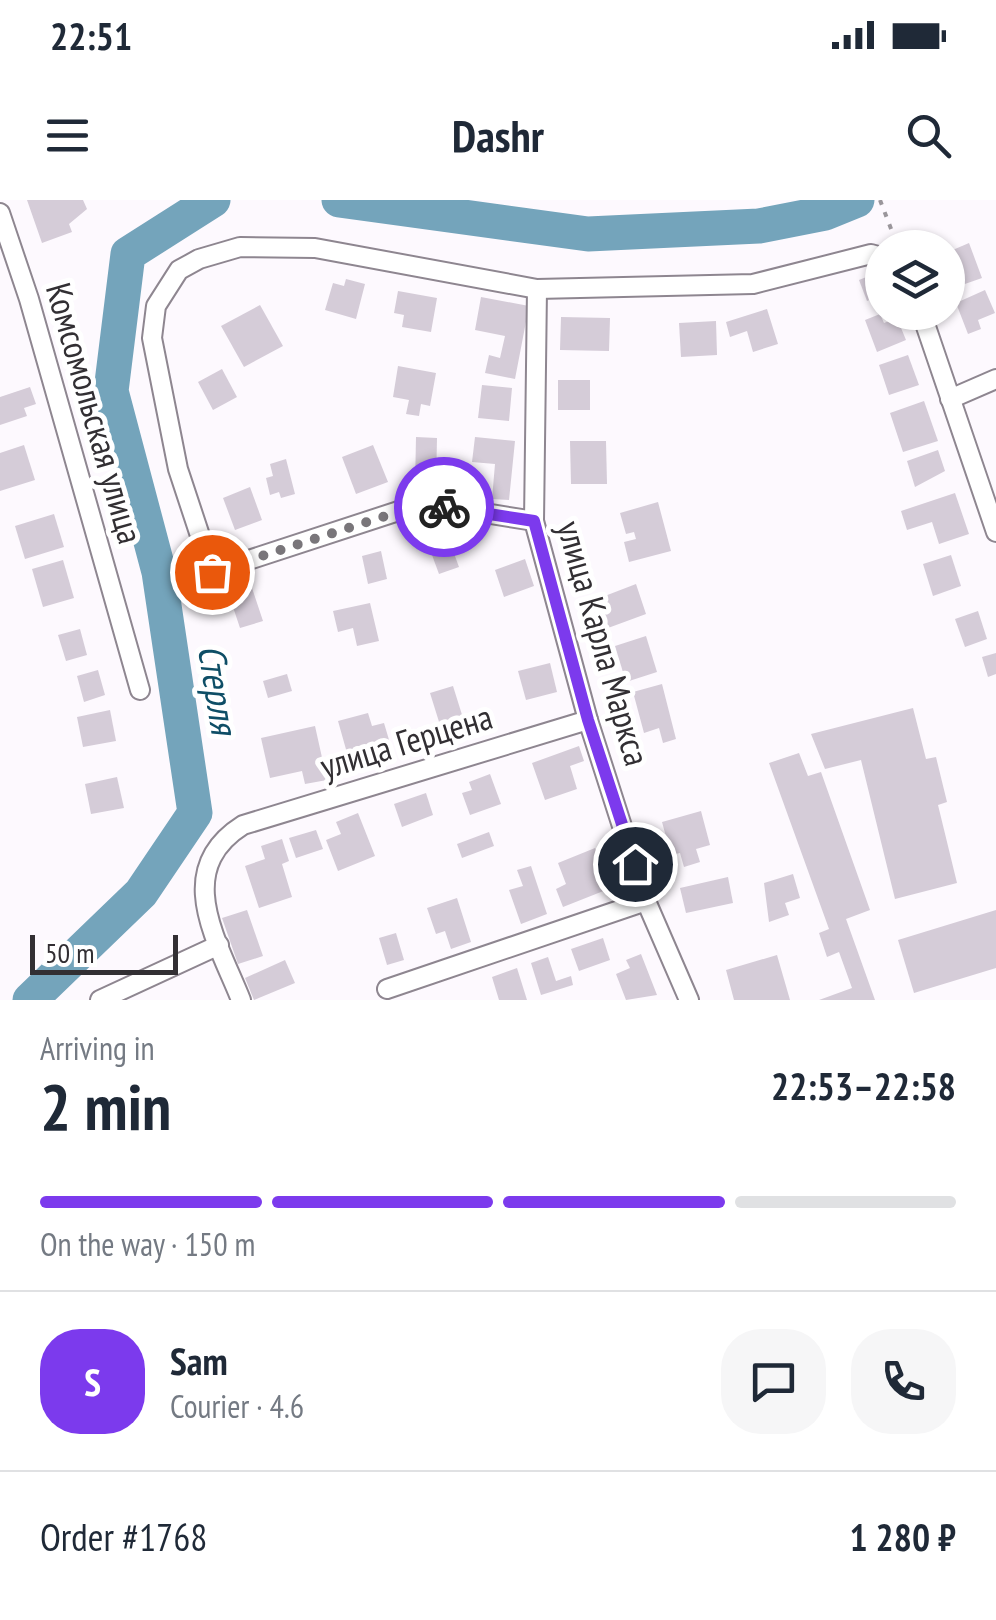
<!DOCTYPE html>
<meta charset="utf-8">
<style>
:root{--surface:#fff;--page:#f6f6f7;--text:#1f2937;--muted:#747a83;--line:#e0e1e3;--accent:#7c3aed}
body{margin:0;font-family:"PT Sans Narrow",sans-serif;background:var(--page);color:var(--text);height:100vh;display:flex;flex-direction:column;font-size:38px;white-space:nowrap}
*{box-sizing:border-box;margin:0}
p{font-size:32px;color:var(--muted)}
.icon{flex:none;width:55px;height:55px;fill:none;stroke:currentColor;stroke-width:2;stroke-linecap:round;stroke-linejoin:round}
.map{position:relative;height:800px;overflow:hidden}
.side{display:flex;flex-direction:column;background:var(--surface);flex:1}
.side>*{flex:none}
.tools{position:absolute;left:865px;top:30px;display:grid;gap:20px}
.tools a{display:grid;place-items:center;width:100px;height:100px;border-radius:50%;background:var(--surface);box-shadow:0 2px 8px #0004;font-size:50px}
.scale{position:absolute;left:30px;bottom:25px;width:148px;box-sizing:border-box;padding-left:10px;border:5px solid #322f33;border-top:0;font-size:28px;line-height:35px;white-space:nowrap;color:#322f33;-webkit-text-stroke:8px #fff;paint-order:stroke}
.pin{position:absolute;display:grid;place-items:center;width:85px;height:85px;color:#fff;margin:-42px;border:5px solid #fff;border-radius:50%;box-shadow:0 2px 10px #0007}
.courier{position:absolute;display:grid;place-items:center;width:100px;height:100px;margin:-50px;border:8px solid #7c3aed;border-radius:50%;background:#fff;color:#222;box-shadow:0 2px 12px #0007}
.summary em{font-style:normal;font-weight:700}
.summary div{display:flex;flex-direction:column-reverse}
.summary{display:flex;align-items:center;justify-content:space-between;height:170px;padding:0 40px}
h1{font-size:65px;font-weight:700;line-height:75px}
.bar{display:grid;grid-template-columns:repeat(4,1fr);gap:15px 10px;align-content:center;height:120px;padding:0 40px}
.bar i{height:12px;border-radius:8px;background:var(--line)}
.bar .current{background:var(--accent)}
.bar p{grid-column:span 4}
.line{display:flex;align-items:center;gap:25px;padding:0 40px;border-top:2px solid var(--line)}
.line div{flex:1}
.round{display:grid;place-items:center;flex:none;width:105px;height:105px;border-radius:40px;background:var(--page)}
.status{display:flex;justify-content:space-between;align-items:center;height:70px;padding:0 50px;background:var(--surface);direction:ltr}
.status svg{height:28px;fill:currentColor}
header{display:flex;justify-content:space-between;align-items:center;height:130px;padding:0 40px;background:var(--surface);font-size:45px;font-weight:700}
.map>svg:first-child{display:block}
</style>
<div class="status"><b>22:51</b><svg viewBox="0 0 49 12"><path d="M0 12V9h3v3zM5 12V6h3v6zM10 12V3h3v9zM15 12V0h3v12zM26 1h20v11H26zM47 4h2v5h-2z"/></svg></div>
<header><svg class="icon" aria-label="menu" viewBox="0 0 24 24"><path d="M4 6h16M4 12h16M4 18h16"/></svg>Dashr<svg class="icon" aria-label="search" viewBox="0 0 24 24"><circle cx="10" cy="10" r="6"/><path d="M15 15l6 6"/></svg></header>
<div class="map">
<svg width="996" height="800" viewBox="0 0 996 800">
<rect width="100%" height="100%" fill="#fdf9fe"/>
<g fill="none" stroke-linecap="round" stroke-linejoin="round">
<g stroke="#74a4bb" stroke-width="35">
<path d="M339,0L588,34L759,26L825,13L857,0"/>
<path d="M30,800L141,693L195,613L159,372L111,191L128,54L213,0"/>
</g>
</g>
<g fill="#d5ccd8">
<path d="M27,0H83L87,9L69,24L72,32L42,43Z"/>
<path d="M969,43L982,78L962,85L964,89L950,91L948,52Z"/>
<path d="M876,73L882,95L867,101L859,80Z"/>
<path d="M346,79L365,84L356,119L325,110L333,83L344,86Z"/>
<path d="M985,90L995,113L978,120L981,129L968,134L956,103Z"/>
<path d="M398,91L437,98L431,132L402,127L404,115L394,113Z"/>
<path d="M481,97L529,106L515,179L485,173L489,155L500,158L505,136L475,130Z"/>
<path d="M260,105L283,146L244,167L221,126Z"/>
<path d="M767,109L778,144L753,152L747,131L730,137L726,122Z"/>
<path d="M880,114L884,123L897,118L906,140L877,152L865,120Z"/>
<path d="M561,117L610,118L609,151L560,150Z"/>
<path d="M716,121L717,155L681,157L679,123Z"/>
<path d="M908,155L919,185L889,195L879,165Z"/>
<path d="M398,166L436,173L430,206L421,204L419,216L406,214L409,200L393,197Z"/>
<path d="M222,169L237,197L213,210L198,182Z"/>
<rect x="558" y="180" width="32" height="30"/>
<path d="M482,185L512,188L509,221L478,218Z"/>
<path d="M30,187L36,204L24,208L27,216L0,225V197Z"/>
<path d="M924,201L938,241L903,252L890,213Z"/>
<path d="M416,237L437,238L436,287H415Z"/>
<path d="M475,237L515,241L509,300L492,299L495,264L472,262Z"/>
<path d="M570,241H606L607,284H571Z"/>
<path d="M24,245L35,280L0,291V253Z"/>
<path d="M373,245L388,282L356,294L342,257Z"/>
<path d="M938,250L945,271L915,287L907,261Z"/>
<path d="M286,259L295,294L281,298L279,292L270,295L266,278L273,276L270,264Z"/>
<path d="M250,287L262,320L235,330L223,298Z"/>
<path d="M955,293L969,334L939,344L932,322L907,330L901,311Z"/>
<path d="M658,302L671,351L629,362L624,342L636,339L634,332L626,334L620,313Z"/>
<path d="M54,314L64,347L25,359L15,326Z"/>
<path d="M445,329L459,367L439,374L425,336Z"/>
<path d="M381,351L387,379L368,384L362,356Z"/>
<path d="M951,355L961,386L933,396L923,364Z"/>
<path d="M525,359L534,386L504,397L495,370Z"/>
<path d="M63,360L74,398L43,407L32,369Z"/>
<path d="M636,384L646,414L608,428L597,399Z"/>
<path d="M251,385L263,421L240,428L228,392Z"/>
<path d="M370,403L379,441L357,446L353,428L338,432L333,411Z"/>
<path d="M978,411L987,439L965,447L955,419Z"/>
<path d="M80,429L87,455L66,461L58,435Z"/>
<path d="M646,436L657,472L626,482L615,446Z"/>
<path d="M996,453V474L988,477L982,457Z"/>
<path d="M550,463L557,492L526,500L518,471Z"/>
<path d="M98,470L105,495L84,502L77,476Z"/>
<path d="M287,474L292,491L268,498L263,481Z"/>
<path d="M662,484L676,539L663,543L659,528L644,533L633,492Z"/>
<path d="M453,486L463,518L440,525L430,493Z"/>
<path d="M913,508L926,559L936,557L947,602L938,605L957,683L895,699L861,560L825,569L811,534Z"/>
<path d="M110,510L116,541L83,547L77,517Z"/>
<path d="M368,513L372,526L384,523L395,560L383,564L379,551L349,560L338,521Z"/>
<path d="M315,526L327,580L305,584L302,571L270,578L261,538Z"/>
<path d="M579,546L584,561L570,566L577,589L545,600L532,563Z"/>
<path d="M799,553L808,576L821,572L870,710L846,719L875,800H819L852,788L839,752L827,757L819,733L829,729L769,563Z"/>
<path d="M490,574L501,604L470,615L462,593L472,590L469,582Z"/>
<path d="M117,577L124,608L91,614L85,584Z"/>
<path d="M426,593L433,615L402,627L394,604Z"/>
<path d="M701,611L710,645L696,649L700,662L684,667L680,653L671,655L662,622Z"/>
<path d="M358,613L375,656L338,671L326,640L341,634L336,622Z"/>
<path d="M316,630L323,649L296,658L289,638Z"/>
<path d="M489,632L494,646L462,658L457,644Z"/>
<path d="M282,639L289,661L282,664L292,697L259,708L245,666L265,659L261,646Z"/>
<path d="M595,648L611,688L563,707L556,689L566,684L558,663Z"/>
<path d="M531,666L547,714L521,724L509,690L523,686L517,670Z"/>
<path d="M793,674L800,698L785,703L789,715L769,722L764,683Z"/>
<path d="M728,677L733,703L686,713L680,688Z"/>
<path d="M457,698L471,742L451,749L445,731L436,734L427,708Z"/>
<path d="M247,710L263,756L238,764L222,718Z"/>
<path d="M996,710V768L914,793L898,740Z"/>
<path d="M396,733L404,760L387,765L379,738Z"/>
<path d="M603,738L610,760L579,771L571,749Z"/>
<path d="M641,754L657,795L626,800L616,774L630,768L626,760Z"/>
<path d="M777,755L790,800H734L726,770Z"/>
<path d="M548,757L556,781L571,776L573,785L541,795L531,763Z"/>
<path d="M285,760L295,783L254,800L245,778Z"/>
<path d="M517,768L527,800H499L492,777Z"/>
</g>
<g fill="none" stroke-linecap="round" stroke-linejoin="round">
<defs>
<g id="minor">
<path d="M0,13L29,99L140,490"/>
<path d="M537,89L534,321L588,520L646,701L689,800"/>
<path d="M921,112L996,332"/>
<path d="M950,199L996,179"/>
<path d="M534,321L423,303L212,372L178,269L152,138L156,106L179,70L199,59L240,47L315,48L537,89L753,84L871,54L882,57"/>
<path d="M387,789L646,701"/>
<path d="M100,800L219,745"/>
<path d="M241,800C217,740 172,670 243,625L588,520"/>
</g>
</defs>
<use href="#minor" stroke="#8e8690" stroke-width="22"/>
<path stroke="#9a969b" stroke-width="4" stroke-dasharray="5 8" stroke-linecap="butt" d="M880,0L898,47"/>
<use href="#minor" stroke="#fff" stroke-width="18"/>
</g>
<g fill="none" stroke-linecap="round" stroke-linejoin="round">
<path stroke="#79767a" stroke-width="10" stroke-dasharray="0 18" d="M212,372L423,304L444,307"/>
<path stroke="#7c3aed" stroke-width="12" d="M444,307L534,321L588,520L635,664"/>
</g>
<g text-anchor="middle" dominant-baseline="central" stroke-width="10" stroke-linejoin="round" paint-order="stroke">
<g font-size="35" fill="#322f33" stroke="#fff">
<text transform="translate(95 213) rotate(74)">Комсомольская улица</text>
<text transform="translate(604 443) rotate(74)">улица Карла Маркса</text>
<text transform="translate(406 541) rotate(-17)">улица Герцена</text>
</g>
<g font-size="38" font-style="italic" fill="#0e4e66" stroke="#fff">
<text transform="translate(219 489) rotate(81)">Стерля</text>
</g>
</g>
</svg>
<div class="tools">
<a><svg class="icon" aria-label="layers" viewBox="0 0 24 24"><path d="M12 4l9 5-9 5-9-5zM3 14l9 5 9-5"/></svg></a>
</div>
<div class="scale">50 m</div>
<div class="pin" style="left:212px;top:372px;background:#ea580c"><svg class="icon" aria-label="bag" viewBox="0 0 24 24"><path d="M5 8h14l-1 12H6zM9 8a3 3 0 0 1 6 0"/></svg></div>
<div class="pin" style="left:635px;top:664px;background:#1f2937"><svg class="icon" aria-label="home" viewBox="0 0 24 24"><path d="M3 11l9-7 9 7M6 9v11h12V9"/></svg></div>
<div class="courier" style="left:444px;top:307px"><svg class="icon" aria-label="bike" viewBox="0 0 24 24"><circle cx="6" cy="16" r="4"/><circle cx="18" cy="16" r="4"/><path d="M6 16l4-8h5l3 8M10 8l3 8H6M13 5h3"/></svg></div>
</div>
<section class="side">
<div class="summary"><div><h1>2 min</h1><p>Arriving in</p></div><em>22:53–22:58</em></div>
<div class="bar"><i class="current"></i><i class="current"></i><i class="current"></i><i></i><p>On the way · 150 m</p></div>
<div class="line" style="height:180px"><b class="round" style="background:var(--accent);color:#fff">S</b><div><b>Sam</b><p>Courier · 4.6</p></div><a class="round"><svg class="icon" aria-label="chat" viewBox="0 0 24 24"><path d="M4 5h16v11H9l-5 4z"/></svg></a><a class="round"><svg class="icon" aria-label="phone" viewBox="0 0 24 24"><path d="M5 4h4l2 5-3 2q2 4 5 5l2-3 5 2v4C11 20 4 13 5 4z"/></svg></a></div>
<div class="line" style="height:130px"><div>Order #1768</div><b>1 280 ₽</b></div>
</section>
